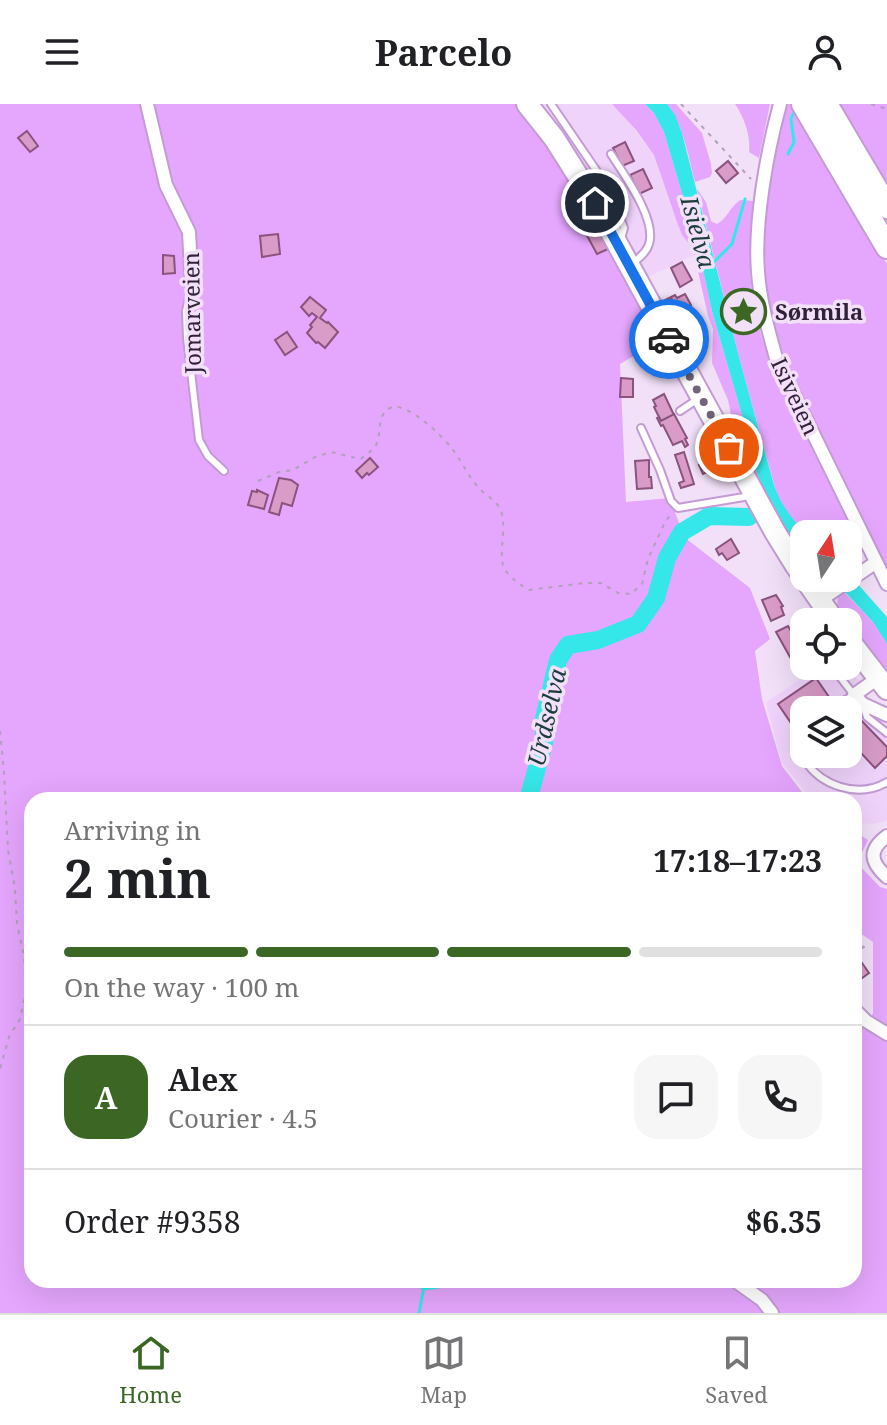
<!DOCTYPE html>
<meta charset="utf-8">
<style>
:root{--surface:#fff;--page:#f6f6f6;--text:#202124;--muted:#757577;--line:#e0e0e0;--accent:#3b6624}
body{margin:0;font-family:"Noto Serif",serif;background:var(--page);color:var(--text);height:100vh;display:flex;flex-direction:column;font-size:30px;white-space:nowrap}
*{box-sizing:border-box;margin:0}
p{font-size:26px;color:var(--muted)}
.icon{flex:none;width:44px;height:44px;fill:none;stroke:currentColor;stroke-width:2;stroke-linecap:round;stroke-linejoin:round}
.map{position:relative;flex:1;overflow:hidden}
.details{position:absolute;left:24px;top:688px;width:838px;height:496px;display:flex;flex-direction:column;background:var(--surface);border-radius:24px;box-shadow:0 8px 32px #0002}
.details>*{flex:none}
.needle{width:52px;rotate:12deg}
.tools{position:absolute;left:790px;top:416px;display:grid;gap:16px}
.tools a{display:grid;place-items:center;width:72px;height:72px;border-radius:16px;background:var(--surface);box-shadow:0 8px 32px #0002;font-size:40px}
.pin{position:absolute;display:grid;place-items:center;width:68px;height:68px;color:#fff;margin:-34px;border:4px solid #fff;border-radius:50%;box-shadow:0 2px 8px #0007}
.courier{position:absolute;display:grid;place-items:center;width:80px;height:80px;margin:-40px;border:6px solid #1a73e8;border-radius:50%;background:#fff;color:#222;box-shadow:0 2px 10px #0007}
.head em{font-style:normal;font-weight:700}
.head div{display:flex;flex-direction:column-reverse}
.head{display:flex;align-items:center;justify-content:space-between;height:136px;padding:0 40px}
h1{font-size:52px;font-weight:700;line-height:60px}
.bar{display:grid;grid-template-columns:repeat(4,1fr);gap:12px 8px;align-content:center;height:96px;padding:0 40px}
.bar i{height:10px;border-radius:6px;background:var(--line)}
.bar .on{background:var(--accent)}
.bar p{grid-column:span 4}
.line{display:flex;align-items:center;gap:20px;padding:0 40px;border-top:2px solid var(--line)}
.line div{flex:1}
.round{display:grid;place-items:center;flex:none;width:84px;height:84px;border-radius:24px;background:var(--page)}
header{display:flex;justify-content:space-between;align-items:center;height:104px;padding:0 40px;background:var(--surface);font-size:36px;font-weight:700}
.dock{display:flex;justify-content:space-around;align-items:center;height:112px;border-top:2px solid var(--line);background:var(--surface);font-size:22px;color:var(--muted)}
.dock a{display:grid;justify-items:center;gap:4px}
.dock .on{color:var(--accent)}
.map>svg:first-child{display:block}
</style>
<header><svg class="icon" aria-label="menu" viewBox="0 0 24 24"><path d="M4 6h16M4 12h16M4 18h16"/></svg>Parcelo<svg class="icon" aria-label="person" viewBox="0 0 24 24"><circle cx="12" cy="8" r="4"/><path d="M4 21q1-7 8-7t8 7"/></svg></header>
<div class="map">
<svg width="887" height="1209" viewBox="0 0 887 1209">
<rect width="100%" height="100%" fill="#f1e0f8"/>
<g fill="#f0d3fb" fill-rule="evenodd">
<path d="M536,0H612L618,5L654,51L677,118L694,151L644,175Z"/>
<path d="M821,562H848L862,580L861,593L869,610L887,617V717L871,720L854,718V696H813L782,659L766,598ZM804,606H848V650H804Z"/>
</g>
<g fill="#e5a6fd">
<path d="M0,0H518L532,17L540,34L560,58L573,81L570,97L597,150L612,144L659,237L620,260L626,398L670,394L684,433L750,484L770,535L755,547L762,595L782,662L808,696H32V1176H854V916L865,926L873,909V838L854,825V727L868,736L857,759L880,783L887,785V1209H0Z"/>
<path d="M612,0H645L654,9L664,28L699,147L712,207L749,335L756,366L772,406L727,321L732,315L728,296L712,259L713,225L708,212L693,145L682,131L677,118L654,51L636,26Z"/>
<path d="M667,0H676L702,29L711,60L712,69L710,73L695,78C688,51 684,23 667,0Z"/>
<path d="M735,0H770L759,54L749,48C751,32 744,13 735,0Z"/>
<path d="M787,0H791L887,160V467L793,279L775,236L762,161L763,127L774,48Z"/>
<path d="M836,0H887V88Z"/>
<path d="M697,85L706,98L711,117L717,120C726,116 730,103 740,96L753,97L750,132V171L755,209L762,234L769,254L859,436C863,451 862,457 848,464V430H806L786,407L778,394L739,253Z"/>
<path d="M845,489L873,518L887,540V574L837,501L838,493Z"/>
</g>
<g fill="#36e7e9">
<path d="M645,0H667L675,11L682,29L739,253L774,381C781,402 792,414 806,430H804V445L774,414L756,366L749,335L712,207L699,147L664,28L654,9Z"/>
<path d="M848,469L887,513V540L873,518L832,474H848Z"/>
</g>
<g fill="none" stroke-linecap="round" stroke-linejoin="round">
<g stroke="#36e7e9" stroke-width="3">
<path d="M788,50L794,38L791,15L796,3"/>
<path d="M714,158L732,140L745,95"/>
<path d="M419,1209L425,1177"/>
</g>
<g stroke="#36e7e9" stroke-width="18">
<path d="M528,696L544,639V615L558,556L568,541L598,536L638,520L656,494L667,454L682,428L709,412L749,413"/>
<path d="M425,1177L436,1176"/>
</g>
</g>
<g fill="#d99cc9" stroke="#8a537d" stroke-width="2">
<path d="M27,27L38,42L30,48L18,34Z"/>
<path d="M625,38L634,57L622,62L613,44Z"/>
<path d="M728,57L738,69L726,79L716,67Z"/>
<path d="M643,65L652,84L639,90L630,71Z"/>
<path d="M589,109L608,145L597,150L578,115Z"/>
<path d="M278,130L280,150L262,153L260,132Z"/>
<path d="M163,151L174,152L175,169L163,170Z"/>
<path d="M682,158L692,176L680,183L671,164Z"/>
<path d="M685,190L691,201L682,205L683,208L679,210L677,208L668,212L662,198L669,194L670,197L672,196L671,193L675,191L677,194Z"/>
<path d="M310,193L326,206L320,214L327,219L328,218L338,228L325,244L318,238L316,239L307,229L312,223L310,221L317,213L312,209L309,212L301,203Z"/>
<path d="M287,228L297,243L285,251L275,236Z"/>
<path d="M621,274L633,275V293H620Z"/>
<path d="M664,290L674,311L661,317L654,303L656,302L653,296Z"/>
<path d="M674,310L687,334L685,335L688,341L685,343L682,337L673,341L663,321L661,322L657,314L659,313L661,317Z"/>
<path d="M684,348L694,380L681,384L679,379L684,377L675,351Z"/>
<path d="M712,351L718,363L703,370L699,361L703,359L701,356Z"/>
<path d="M370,354L378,363L369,371L367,369L362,374L356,367Z"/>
<path d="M649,356V373H651L652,384L637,385L635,357Z"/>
<path d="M279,374L291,376L298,381L292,402L282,399L279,411L269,408Z"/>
<path d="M257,386L268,391L264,405L248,401L252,387L257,388Z"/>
<path d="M731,435L739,449L727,456L722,449L719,451L716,445Z"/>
<path d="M776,491L783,502L781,503L784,511L771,517L762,496Z"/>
<path d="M788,522L802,546L790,553L776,528Z"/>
<path d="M816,574L829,593L810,606H804V610L791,619L778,600Z"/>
<path d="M856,611L887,643V652L875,664L848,635V619Z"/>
<path d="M855,859L857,862L862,859L869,869L854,880Z"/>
</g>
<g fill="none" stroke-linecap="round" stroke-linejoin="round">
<defs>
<g id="lane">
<path d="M551,0L607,82L624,124L621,135"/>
<path d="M611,50C624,71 657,115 649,140C647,148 639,154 632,160"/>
<path d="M191,185L186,207L187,234L199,336L208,352L224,367"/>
<path d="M680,307L698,295"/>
<path d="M641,324L660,366L671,397L678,404L744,393L751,390"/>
<path d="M863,600L867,613L887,629"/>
<path d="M827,606L854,591L833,564"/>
<path d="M804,623C797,632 798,643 803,653C819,682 858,695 887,678"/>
</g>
<g id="street">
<path d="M147,0L166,81L189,128L192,184"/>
<path d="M780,0C767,48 754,118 758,168C760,197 768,225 776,254L887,480"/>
<path d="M819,497L875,459"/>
<path d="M878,574L854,591L863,600L887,611"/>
<path d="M887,732C868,746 870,758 887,773"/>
<path d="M854,905L866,917L887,930"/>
<path d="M734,1176L762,1196L772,1209"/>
</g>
<g id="primary">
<path d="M527,0L554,34L595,99L775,428L796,462L835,518"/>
<path d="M848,535L887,585"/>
</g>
<g id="highway">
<path d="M803,0L887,143"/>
<path d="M826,0L887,103"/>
</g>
</defs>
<use href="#lane" stroke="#c49bd5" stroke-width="10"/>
<use href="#street" stroke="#c49bd5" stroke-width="16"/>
<use href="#primary" stroke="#c49bd5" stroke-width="24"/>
<use href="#highway" stroke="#c49bd5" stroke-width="26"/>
<g stroke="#b1a1b8" stroke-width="2" stroke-dasharray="4 6" stroke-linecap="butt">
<path d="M681,0L751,75"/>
<path d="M871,0L887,5"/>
<path d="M258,377L279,368L293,366L315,353L331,348L361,355C365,351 372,347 375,343C383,330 375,312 390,304C405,296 441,331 450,342C461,355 467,371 478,383C485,391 496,396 500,405C504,413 503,420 503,429C501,463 498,465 528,486L585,479H601L618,489L631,490L642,480L648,455L666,416L671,411"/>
<path d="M0,627L4,668L8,746L15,784L17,820L24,852L26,888L20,915L9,933L0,965"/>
<path d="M854,837L864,843L854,849"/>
</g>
<use href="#lane" stroke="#fff" stroke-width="6"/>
<use href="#street" stroke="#fff" stroke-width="12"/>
<use href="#primary" stroke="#fff" stroke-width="20"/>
<use href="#highway" stroke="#fff" stroke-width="22"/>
</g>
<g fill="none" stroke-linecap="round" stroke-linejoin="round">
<path stroke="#74647b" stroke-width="8" stroke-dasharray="0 14.4" d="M669,235L729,344"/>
<path stroke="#1a73e8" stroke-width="10" d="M595,99L669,235"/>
</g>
<defs>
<symbol id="sight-ring" viewBox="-11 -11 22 22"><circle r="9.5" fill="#f1e0f8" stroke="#3b6624" stroke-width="1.5"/><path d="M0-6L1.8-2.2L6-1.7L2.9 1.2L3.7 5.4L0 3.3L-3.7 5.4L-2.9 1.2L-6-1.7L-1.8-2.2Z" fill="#3b6624"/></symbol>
</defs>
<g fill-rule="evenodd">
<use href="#sight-ring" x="718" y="182" width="51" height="51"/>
</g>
<g text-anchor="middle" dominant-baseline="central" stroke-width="7" stroke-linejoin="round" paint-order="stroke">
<g font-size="22" font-weight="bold" fill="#312138" stroke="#f1e0f8" text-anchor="start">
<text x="775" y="207">Sørmila</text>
</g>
<g font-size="22" fill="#312138" stroke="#f1e0f8">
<text transform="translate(191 209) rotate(-91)">Jomarveien</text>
<text transform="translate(796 292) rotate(65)">Isiveien</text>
</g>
<g font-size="24" font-style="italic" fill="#1a3c3c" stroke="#f1e0f8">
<text transform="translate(699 128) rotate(75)">Isielva</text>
<text transform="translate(546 613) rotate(-77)">Urdselva</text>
</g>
</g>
</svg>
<div class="tools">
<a><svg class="needle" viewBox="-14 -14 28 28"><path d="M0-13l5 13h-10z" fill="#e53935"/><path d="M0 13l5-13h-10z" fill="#757577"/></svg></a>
<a><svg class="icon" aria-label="locate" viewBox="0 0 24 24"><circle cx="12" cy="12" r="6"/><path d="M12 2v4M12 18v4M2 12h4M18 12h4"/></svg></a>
<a><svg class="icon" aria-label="layers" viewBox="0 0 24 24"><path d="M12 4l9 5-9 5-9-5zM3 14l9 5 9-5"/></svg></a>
</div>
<div class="pin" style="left:729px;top:344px;background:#ea580c"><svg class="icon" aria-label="bag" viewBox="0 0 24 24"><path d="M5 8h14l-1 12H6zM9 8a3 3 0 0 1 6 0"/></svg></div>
<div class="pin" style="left:595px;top:99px;background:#1f2937"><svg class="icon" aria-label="home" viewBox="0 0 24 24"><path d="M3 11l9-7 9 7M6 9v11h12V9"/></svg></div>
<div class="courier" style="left:669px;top:235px"><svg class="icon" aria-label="car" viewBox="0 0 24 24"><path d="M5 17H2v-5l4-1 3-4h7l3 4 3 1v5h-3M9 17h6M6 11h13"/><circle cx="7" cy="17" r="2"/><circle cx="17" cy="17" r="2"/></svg></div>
<section class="details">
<div class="head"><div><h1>2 min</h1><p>Arriving in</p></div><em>17:18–17:23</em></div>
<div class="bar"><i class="on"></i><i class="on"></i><i class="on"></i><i></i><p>On the way · 100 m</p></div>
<div class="line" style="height:144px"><b class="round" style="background:var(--accent);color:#fff">A</b><div><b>Alex</b><p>Courier · 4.5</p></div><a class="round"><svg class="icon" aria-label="chat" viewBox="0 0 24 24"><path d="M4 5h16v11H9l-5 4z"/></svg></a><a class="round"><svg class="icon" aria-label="phone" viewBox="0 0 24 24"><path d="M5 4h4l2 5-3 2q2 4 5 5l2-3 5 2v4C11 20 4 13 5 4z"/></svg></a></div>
<div class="line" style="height:104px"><div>Order #9358</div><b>$6.35</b></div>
</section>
</div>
<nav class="dock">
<a class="on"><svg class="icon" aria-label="home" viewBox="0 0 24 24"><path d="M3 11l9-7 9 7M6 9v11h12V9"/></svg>Home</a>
<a><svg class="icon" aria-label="map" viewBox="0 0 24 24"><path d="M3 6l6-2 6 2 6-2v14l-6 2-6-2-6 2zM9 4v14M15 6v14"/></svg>Map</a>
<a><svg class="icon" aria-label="saved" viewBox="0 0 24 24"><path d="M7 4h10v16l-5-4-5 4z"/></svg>Saved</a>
</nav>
